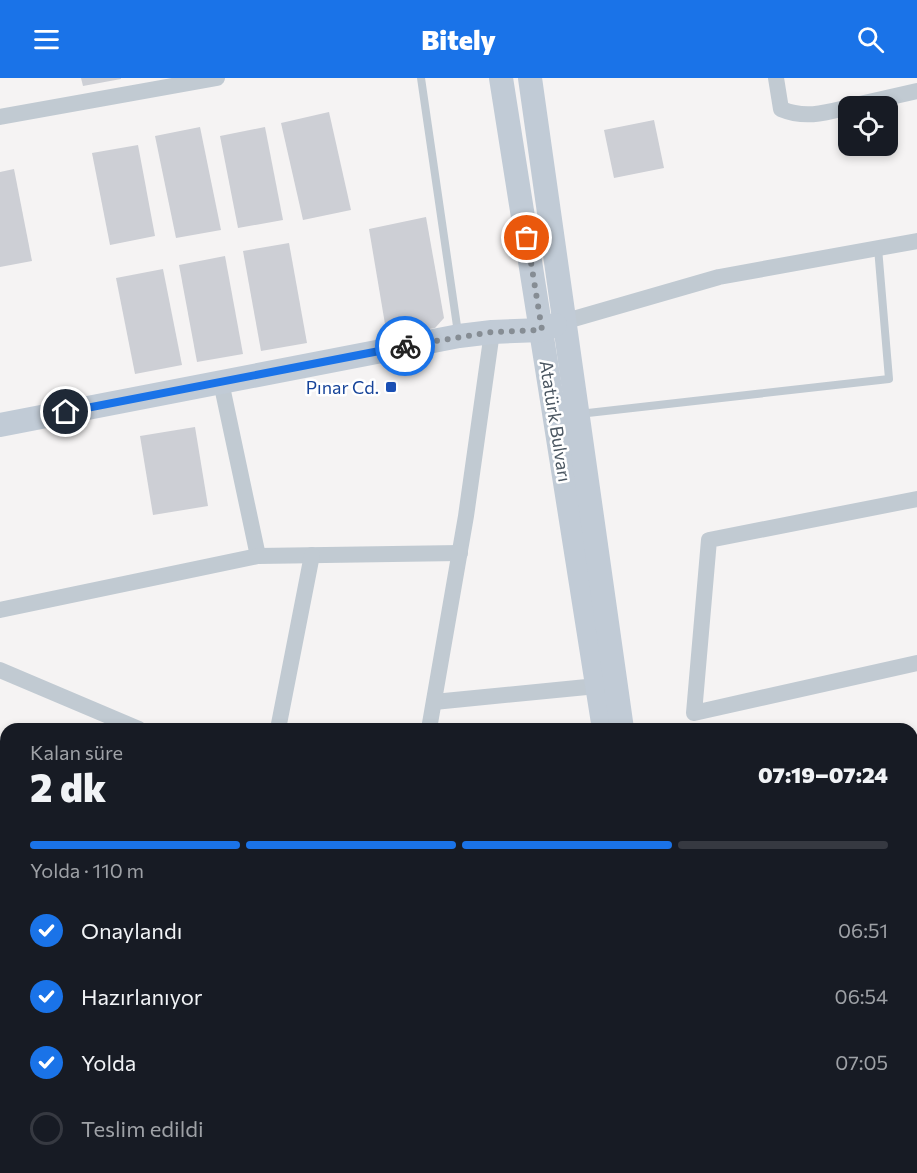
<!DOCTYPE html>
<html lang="tr">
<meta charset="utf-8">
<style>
:root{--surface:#171b24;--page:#242831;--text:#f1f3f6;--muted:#9ea1a6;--line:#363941;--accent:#1a73e8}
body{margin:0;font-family:Commissioner,sans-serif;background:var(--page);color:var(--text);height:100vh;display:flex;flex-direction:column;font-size:22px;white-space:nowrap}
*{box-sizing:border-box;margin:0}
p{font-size:20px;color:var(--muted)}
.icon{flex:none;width:33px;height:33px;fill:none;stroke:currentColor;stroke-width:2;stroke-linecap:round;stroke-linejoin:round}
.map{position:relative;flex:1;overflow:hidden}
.panel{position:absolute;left:0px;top:645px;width:918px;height:450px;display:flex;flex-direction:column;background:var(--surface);border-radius:18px 18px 0 0;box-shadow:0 3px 9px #0003}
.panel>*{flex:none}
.tools{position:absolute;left:838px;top:18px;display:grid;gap:12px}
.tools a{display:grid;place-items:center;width:60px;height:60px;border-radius:12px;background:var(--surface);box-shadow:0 3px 9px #0003;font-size:30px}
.pin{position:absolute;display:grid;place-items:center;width:51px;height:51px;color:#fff;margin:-26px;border:3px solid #fff;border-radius:50%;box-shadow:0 2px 6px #0007}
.courier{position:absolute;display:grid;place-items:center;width:60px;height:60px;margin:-30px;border:4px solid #1a73e8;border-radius:50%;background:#fff;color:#222;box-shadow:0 2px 8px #0007}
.overview em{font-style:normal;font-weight:800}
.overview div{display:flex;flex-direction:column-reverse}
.overview{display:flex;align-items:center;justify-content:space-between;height:102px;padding:0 30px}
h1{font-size:39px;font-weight:800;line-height:45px}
.bar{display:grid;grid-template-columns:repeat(4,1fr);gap:9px 6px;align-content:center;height:72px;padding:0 30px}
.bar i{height:8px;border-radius:4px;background:var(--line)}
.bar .on{background:var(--accent)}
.bar p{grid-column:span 4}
ol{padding:0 30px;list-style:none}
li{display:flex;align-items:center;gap:18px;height:66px}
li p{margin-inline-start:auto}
li .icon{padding:6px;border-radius:50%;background:var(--accent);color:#fff;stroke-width:4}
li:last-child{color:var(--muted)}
li i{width:33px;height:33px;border:3px solid var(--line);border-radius:50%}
header{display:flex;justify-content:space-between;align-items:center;height:78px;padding:0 30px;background:var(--accent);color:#fff;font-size:27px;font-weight:800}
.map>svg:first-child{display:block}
</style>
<header><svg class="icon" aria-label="menu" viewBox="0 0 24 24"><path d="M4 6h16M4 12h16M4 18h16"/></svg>Bitely<svg class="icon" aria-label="search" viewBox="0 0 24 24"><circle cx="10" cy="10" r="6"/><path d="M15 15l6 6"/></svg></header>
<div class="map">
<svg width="917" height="1095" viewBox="0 0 917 1095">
<rect width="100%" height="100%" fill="#f5f3f3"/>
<g fill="#cdcfd5">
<path d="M81,0H121V1L83,8Z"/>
<path d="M329,34L351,132L303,142L281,45Z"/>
<path d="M654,42L664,90L614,100L604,52Z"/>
<path d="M200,49L221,152L176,160L155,58Z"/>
<path d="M265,49L283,142L238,150L220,58Z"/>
<path d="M138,67L155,158L110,167L92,75Z"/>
<path d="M14,91L32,183L0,189V94Z"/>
<path d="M426,139L444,240L435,250L387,258L369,151Z"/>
<path d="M289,165L307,265L261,273L243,173Z"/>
<path d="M225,178L243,276L197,284L179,187Z"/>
<path d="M163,191L182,287L135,296L116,200Z"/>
<path d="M195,349L208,428L153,437L140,358Z"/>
</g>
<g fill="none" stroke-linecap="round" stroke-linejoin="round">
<g stroke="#c1cad2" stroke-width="8">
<path d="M421,0L458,255"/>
<path d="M579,336L889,301L878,170"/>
</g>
<g stroke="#c1cad2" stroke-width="16">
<path d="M776,0L781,31C805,41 825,35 849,29"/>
<path d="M851,28L917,13"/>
<path d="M0,39L217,0"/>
<path d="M563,244L719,199L917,163"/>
<path d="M221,304L258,478"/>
<path d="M917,421L709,462L694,635L917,585"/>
<path d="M0,532L258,478L460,475"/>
<path d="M0,592L139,651"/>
<path d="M434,624L597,608"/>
<path d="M278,651L312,477"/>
<path d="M429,651L466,438L492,254"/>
<path d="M912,671L917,669"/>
<path d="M0,773L6,774"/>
<path d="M0,917L6,897"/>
<path d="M912,1001L917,1000"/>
<path d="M154,1089L155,1095"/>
<path d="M585,1089L587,1095"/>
<path d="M13,1095L14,1089"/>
<path d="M309,1095L310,1089"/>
</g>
<g stroke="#c1cbd6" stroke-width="24">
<path d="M501,0L604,651"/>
<path d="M530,0L622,651"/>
<path d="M0,347L459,258L492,254L542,252L555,247"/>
<path d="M0,1019L6,1021"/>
<path d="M191,1089L211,1095"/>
<path d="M674,1089L675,1095"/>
<path d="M699,1089L701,1095"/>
</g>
</g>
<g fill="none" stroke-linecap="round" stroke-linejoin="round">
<path stroke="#868d94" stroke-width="6" stroke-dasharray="0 10.8" d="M405,268L492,254L542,252L527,160"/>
<path stroke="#1a73e8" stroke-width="8" d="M66,334L405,268"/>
</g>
<rect fill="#1a4fb4" stroke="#fff" stroke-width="2" x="385" y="303" width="12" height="12" rx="3"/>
<g text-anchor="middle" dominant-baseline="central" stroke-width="5" stroke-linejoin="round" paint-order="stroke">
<g font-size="18" fill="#164399" stroke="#fff" text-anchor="end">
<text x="379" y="309">Pınar Cd.</text>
</g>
<g font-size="18" fill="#4a5661" stroke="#fff">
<text transform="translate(556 343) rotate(81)">Atatürk Bulvarı</text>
</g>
</g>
</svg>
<div class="tools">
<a><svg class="icon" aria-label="locate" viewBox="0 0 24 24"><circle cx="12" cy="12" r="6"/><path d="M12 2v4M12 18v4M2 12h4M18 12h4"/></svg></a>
</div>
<div class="pin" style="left:527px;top:160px;background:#ea580c"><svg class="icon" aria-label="bag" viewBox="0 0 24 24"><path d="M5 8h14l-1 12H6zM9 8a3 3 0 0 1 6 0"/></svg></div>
<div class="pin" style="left:66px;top:334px;background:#1f2937"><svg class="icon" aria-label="home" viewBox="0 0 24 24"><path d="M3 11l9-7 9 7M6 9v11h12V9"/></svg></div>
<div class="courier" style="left:405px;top:268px"><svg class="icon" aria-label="bike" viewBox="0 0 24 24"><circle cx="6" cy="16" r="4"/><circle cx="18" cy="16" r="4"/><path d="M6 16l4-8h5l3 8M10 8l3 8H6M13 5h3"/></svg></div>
<section class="panel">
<div class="overview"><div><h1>2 dk</h1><p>Kalan süre</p></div><em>07:19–07:24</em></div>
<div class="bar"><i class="on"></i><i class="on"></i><i class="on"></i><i></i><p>Yolda · 110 m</p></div>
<ol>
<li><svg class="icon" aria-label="check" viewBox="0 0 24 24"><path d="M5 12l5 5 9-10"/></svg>Onaylandı<p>06:51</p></li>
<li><svg class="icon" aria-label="check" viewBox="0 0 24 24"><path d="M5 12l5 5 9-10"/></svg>Hazırlanıyor<p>06:54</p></li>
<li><svg class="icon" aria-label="check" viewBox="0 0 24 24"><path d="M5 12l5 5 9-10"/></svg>Yolda<p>07:05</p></li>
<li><i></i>Teslim edildi</li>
</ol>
</section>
</div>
